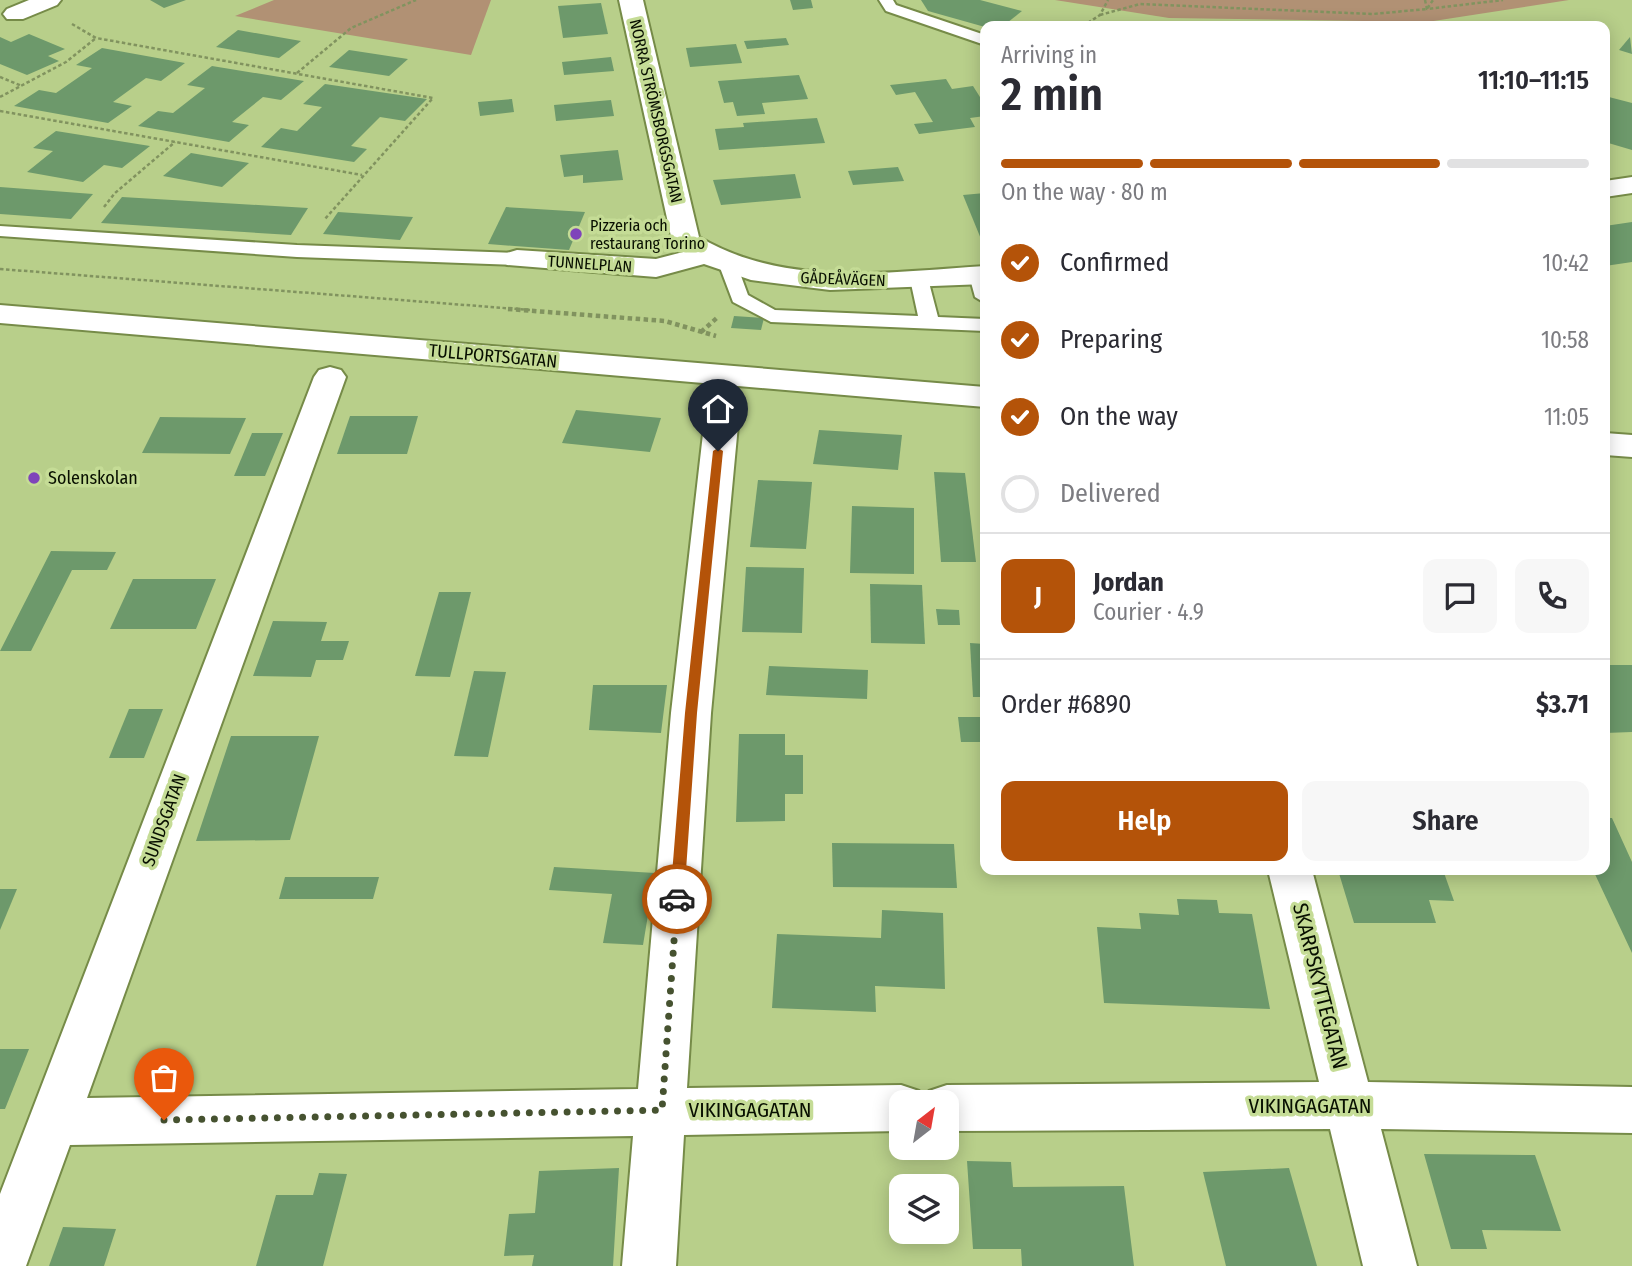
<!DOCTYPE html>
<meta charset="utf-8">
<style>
:root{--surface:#fff;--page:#f7f7f7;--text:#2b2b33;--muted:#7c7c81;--line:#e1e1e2;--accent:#b45309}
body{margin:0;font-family:"Fira Sans Condensed",sans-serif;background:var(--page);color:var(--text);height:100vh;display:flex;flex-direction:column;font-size:26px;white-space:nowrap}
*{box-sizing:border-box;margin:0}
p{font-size:23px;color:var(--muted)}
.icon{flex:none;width:38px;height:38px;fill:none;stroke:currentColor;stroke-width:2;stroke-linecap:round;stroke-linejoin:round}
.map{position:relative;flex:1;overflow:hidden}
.sheet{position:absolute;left:980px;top:21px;width:630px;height:854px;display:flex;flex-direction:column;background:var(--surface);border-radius:14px;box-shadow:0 4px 18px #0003}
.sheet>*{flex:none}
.needle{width:46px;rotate:31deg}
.fabs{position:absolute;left:889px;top:1090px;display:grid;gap:14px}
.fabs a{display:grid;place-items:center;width:70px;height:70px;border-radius:14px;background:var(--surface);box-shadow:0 4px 18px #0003;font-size:35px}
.pin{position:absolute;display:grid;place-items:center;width:60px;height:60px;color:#fff;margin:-72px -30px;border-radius:50% 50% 50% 0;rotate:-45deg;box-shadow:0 0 7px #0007}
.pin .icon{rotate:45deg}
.courier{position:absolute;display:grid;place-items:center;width:70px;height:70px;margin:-35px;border:5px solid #b45309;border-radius:50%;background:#fff;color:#222;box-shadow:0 2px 9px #0007}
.head em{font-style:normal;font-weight:600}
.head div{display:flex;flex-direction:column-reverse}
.head{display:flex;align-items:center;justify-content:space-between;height:119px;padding:0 21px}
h1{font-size:46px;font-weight:600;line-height:52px}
.bar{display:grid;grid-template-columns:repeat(4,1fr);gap:10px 7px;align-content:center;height:84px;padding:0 21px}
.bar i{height:9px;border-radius:5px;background:var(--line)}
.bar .active{background:var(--accent)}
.bar p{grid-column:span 4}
.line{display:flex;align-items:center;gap:18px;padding:0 21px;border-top:2px solid var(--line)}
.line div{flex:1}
.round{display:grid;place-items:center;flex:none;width:74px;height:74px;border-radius:14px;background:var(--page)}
ol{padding:0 21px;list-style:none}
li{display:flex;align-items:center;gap:21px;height:77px}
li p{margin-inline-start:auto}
li .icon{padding:7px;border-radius:50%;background:var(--accent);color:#fff;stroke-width:4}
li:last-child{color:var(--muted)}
li i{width:38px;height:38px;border:4px solid var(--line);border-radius:50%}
.cta{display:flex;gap:14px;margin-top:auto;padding:14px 21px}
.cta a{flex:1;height:80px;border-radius:14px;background:var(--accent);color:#fff;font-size:28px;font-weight:600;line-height:80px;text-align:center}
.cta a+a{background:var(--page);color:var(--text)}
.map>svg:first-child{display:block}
</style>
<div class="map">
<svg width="1632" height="1266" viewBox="0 0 1632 1266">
<rect width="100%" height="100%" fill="#b8cf8a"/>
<g fill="#b19174">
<path d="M274,0H491L471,55L235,16Z"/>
<path d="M1055,0H1569L1427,22L1169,18Z"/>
</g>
<g fill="#6d996b">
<path d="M150,0H186L164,8Z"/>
<path d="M790,0H811L813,8L793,10Z"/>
<path d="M921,0H980L1022,11L1003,26L985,27L928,11Z"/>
<path d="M601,3L608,34L563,38L558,6Z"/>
<path d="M238,30L301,41L279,58L216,47Z"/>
<path d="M29,34L65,49L48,56L59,61L27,75L0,64V37L11,42Z"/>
<path d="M1630,37L1632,54L1619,50Z"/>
<path d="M786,38L789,45L747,49L744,41Z"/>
<path d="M736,44L742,63L690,67L686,48Z"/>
<path d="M102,48L185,63L161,81L146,78L113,102L132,106L108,123L14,106L39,90L56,93L92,68L76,65Z"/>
<path d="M349,50L408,59L389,76L329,67Z"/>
<path d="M611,57L614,71L564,75L562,62Z"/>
<path d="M212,66L304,81L281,100L263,97L232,122L249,125L229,142L138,126L158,111L173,113L205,88L187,85Z"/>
<path d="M799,75L808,99L762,103L765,114L737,116L733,102L724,103L718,81Z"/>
<path d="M946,79L952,89L973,86L985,105V116L970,118L975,127L919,134L914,124L933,122L915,92L896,95L890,85Z"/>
<path d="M325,84L427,99L405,121L380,117L351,146L367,149L354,162L261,147L281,128L297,131L322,107L303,104Z"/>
<path d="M1605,96L1632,103V150L1605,142Z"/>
<path d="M512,99L514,112L480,116L478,102Z"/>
<path d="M611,100L614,116L556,121L554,105Z"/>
<path d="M817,118L825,143L719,150L715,129L744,127L743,123Z"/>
<path d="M56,131L150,146L122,168L104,165L83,182L27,172L53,151L33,148Z"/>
<path d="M618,150L623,180L583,183V175L564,177L560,155Z"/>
<path d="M191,153L249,163L222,187L163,176Z"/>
<path d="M898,167L904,181L853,185L848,171Z"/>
<path d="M795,174L801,198L721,205L713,180Z"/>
<path d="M0,187L93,194L71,219L0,214Z"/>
<path d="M985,193V239H981L963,195Z"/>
<path d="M122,197L308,208L291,235L101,223Z"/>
<path d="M506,207L585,212L569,250L488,244Z"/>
<path d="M338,212L413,217L400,240L323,234Z"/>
<path d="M1632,222V262L1605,266V226Z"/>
<path d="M734,316L764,318L761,330L731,328Z"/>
<path d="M576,410L661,418L650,452L562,443Z"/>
<path d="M350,416H418L407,454H337Z"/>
<path d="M160,417L246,418L230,454L142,453Z"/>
<path d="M819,430L902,435L898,470L813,464Z"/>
<path d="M252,433H283L265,476H234Z"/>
<path d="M934,472L965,473L976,562H941Z"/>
<path d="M758,480L812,482L806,549L750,547Z"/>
<path d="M852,506L914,508V574L850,573Z"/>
<path d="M51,551L116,552L107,570H72L31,651H0Z"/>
<path d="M746,567L804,568L802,633L742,632Z"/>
<path d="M133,579H216L196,629H110Z"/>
<path d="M870,584L922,585L925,644L871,643Z"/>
<path d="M439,592H471L450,677L415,676Z"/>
<path d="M936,609L959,610L960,625H938Z"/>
<path d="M273,621L327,622L321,641H349L343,660H316L311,677L253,676Z"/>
<path d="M970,643L985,644V697H973Z"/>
<path d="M1605,665H1632V732L1605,733Z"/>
<path d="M769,666L868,670L867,699L766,695Z"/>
<path d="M474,671L506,672L488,757L454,756Z"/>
<path d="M593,685H667L661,733L589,730Z"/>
<path d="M129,709H163L144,758H109Z"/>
<path d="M958,717H985V742H961Z"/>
<path d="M739,734H785V755H803V794H785V821L736,822Z"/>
<path d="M231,736H319L290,840L196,841Z"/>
<path d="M1605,818H1612L1632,862V953L1593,870H1605Z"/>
<path d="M832,843L954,844L957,888L833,887Z"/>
<path d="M554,867L655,873L643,945L603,943L612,894L549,890Z"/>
<path d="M1338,870H1443L1454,901L1429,900L1436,923H1354Z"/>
<path d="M285,877H379L373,899H279Z"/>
<path d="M0,889H17L0,930Z"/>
<path d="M1177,899L1217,900L1219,913L1252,914L1270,1009L1104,1003L1097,927L1141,929L1139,913L1179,915Z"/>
<path d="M882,910L943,913L945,989L875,986L876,1012L772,1008L777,934L881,938Z"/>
<path d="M0,1049H29L5,1109H0Z"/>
<path d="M1424,1154L1535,1155L1561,1231L1482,1230L1487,1249H1451Z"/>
<path d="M967,1161L1011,1162L1013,1187L1124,1186L1134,1266H1022L1021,1249H973Z"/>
<path d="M619,1168L613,1266H532L534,1255L504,1256L509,1214L535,1213L539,1171Z"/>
<path d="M1289,1168L1317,1266H1226L1203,1172Z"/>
<path d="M319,1173L347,1174L323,1266H256L276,1195H313Z"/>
<path d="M63,1227L116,1229L104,1266H49Z"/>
</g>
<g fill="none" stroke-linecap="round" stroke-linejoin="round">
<defs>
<g id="service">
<path d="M879,0H893L896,5L985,35V45L886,11Z"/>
<path d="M0,226L297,245L517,253L526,259L517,265L297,257L0,236Z"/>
<path d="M728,259L737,265L748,295L775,310L918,316L910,279L920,273L927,275L938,317L985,319V331L771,322L733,302L719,265Z"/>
<path d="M978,269L985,272V303L975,297L969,275Z"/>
</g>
<g id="minor">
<path d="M29,0H61L57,5L23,19H7L3,14L7,9Z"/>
<path d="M619,0H643L699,237C785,288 890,272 985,266V284L830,290L751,280L704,264L656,277L507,265L502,259L507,253L517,250L656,259L683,252L672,241Z"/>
<path d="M1632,177V193L1605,197V181Z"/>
<path d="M330,367L341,370L346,377L87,1098L638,1089L671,713L704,425L709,418L721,415L733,418L738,425L711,713L687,1088L901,1085L919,1091L924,1102H901V1131L684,1135L676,1266H622L633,1136L70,1145L26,1266H0V1194L314,377L319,370Z"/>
<path d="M1268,870H1312L1368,1082L1632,1087V1133L1381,1129L1417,1266H1363L1330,1129L947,1131V1102H924L929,1091L947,1085L1319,1082Z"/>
</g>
<g id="secondary">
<path d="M0,305L985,387V407L0,323Z"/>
<path d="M1605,433L1632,435V457L1605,455Z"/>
</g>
</defs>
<use href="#service" stroke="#768b48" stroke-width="4"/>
<use href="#minor" stroke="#768b48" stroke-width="4"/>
<use href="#secondary" stroke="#768b48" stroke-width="4"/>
<g stroke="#81935f" stroke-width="2.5" stroke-dasharray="3.5 2.5" stroke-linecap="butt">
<path d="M1425,0L1427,9L1503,0"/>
<path d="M1100,15L1140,4L1373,14L1427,9L1433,0"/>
<path d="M72,24L96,38L433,98L324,220"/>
<path d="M1083,26L1100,15L1108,0"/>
<path d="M297,73L351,28L416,0"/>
<path d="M0,77L22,86"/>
<path d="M0,97L66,62L96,38"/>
<path d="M0,111L362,175"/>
<path d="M104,207L115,193L175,142"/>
<path d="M0,269L530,310"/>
</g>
<g stroke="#81935f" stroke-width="4.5" stroke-dasharray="4.5 3.5" stroke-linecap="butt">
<path d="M508,309L665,321L716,336"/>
<path d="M701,332L718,317"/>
</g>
<use href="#service" fill="#fff" fill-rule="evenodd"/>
<use href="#minor" fill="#fff" fill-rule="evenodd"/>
<use href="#secondary" fill="#fff" fill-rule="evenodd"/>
</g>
<path fill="#b45309" d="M718,448L723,451L697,713L684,899L677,904L670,899L685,713L713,451Z"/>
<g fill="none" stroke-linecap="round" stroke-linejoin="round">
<path stroke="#465230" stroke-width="7" stroke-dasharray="0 12.6" d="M164,1120L662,1110L677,899"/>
</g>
<g fill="#7f44ba" stroke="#c5dc96" stroke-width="2.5">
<circle cx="576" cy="234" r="7"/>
<circle cx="34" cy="478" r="7"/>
</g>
<g text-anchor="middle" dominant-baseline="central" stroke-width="7" stroke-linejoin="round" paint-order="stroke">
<g font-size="16" fill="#080f00" stroke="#c5dc96">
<text transform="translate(656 111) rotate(77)">NORRA STRÖMSBORGSGATAN</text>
<text transform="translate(590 264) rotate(4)">TUNNELPLAN</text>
<text transform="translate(843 279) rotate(2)">GÅDEÅVÄGEN</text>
</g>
<g font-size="16" fill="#080f00" stroke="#c5dc96" text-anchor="start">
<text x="590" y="225">Pizzeria och<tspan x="590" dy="18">restaurang Torino</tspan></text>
</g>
<g font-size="18" fill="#080f00" stroke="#c5dc96">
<text transform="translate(493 356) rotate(5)">TULLPORTSGATAN</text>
<text transform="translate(164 820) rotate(-70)">SUNDSGATAN</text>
</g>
<g font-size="18" fill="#080f00" stroke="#c5dc96" text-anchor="start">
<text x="48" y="478">Solenskolan</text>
</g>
<g font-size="21" fill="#080f00" stroke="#c5dc96">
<text transform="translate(1320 986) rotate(76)">SKARPSKYTTEGATAN</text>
<text x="1310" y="1106">VIKINGAGATAN</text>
<text x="750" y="1110">VIKINGAGATAN</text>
</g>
</g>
</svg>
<div class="fabs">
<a><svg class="needle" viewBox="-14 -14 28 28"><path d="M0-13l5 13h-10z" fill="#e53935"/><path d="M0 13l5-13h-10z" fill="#7c7c81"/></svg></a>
<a><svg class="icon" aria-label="layers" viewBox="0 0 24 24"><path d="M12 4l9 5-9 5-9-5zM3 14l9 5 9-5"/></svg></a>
</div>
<div class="pin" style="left:164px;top:1120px;background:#ea580c"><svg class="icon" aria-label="bag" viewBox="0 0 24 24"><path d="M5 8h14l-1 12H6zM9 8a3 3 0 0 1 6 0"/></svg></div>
<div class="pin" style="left:718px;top:451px;background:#1f2937"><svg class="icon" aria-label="home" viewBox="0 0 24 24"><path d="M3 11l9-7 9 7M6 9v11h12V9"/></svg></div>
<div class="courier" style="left:677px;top:899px"><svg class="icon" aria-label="car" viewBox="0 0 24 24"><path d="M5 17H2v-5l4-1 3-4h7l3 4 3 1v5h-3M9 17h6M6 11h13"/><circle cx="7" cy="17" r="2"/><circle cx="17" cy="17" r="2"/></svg></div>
<section class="sheet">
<div class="head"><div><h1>2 min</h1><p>Arriving in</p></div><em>11:10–11:15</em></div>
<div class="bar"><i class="active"></i><i class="active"></i><i class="active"></i><i></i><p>On the way · 80 m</p></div>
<ol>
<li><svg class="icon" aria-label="check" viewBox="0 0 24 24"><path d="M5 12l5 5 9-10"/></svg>Confirmed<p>10:42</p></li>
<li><svg class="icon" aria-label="check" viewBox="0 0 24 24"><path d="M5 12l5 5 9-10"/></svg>Preparing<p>10:58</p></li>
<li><svg class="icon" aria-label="check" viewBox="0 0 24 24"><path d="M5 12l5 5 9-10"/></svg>On the way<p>11:05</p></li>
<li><i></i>Delivered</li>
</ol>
<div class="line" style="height:126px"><b class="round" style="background:var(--accent);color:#fff">J</b><div><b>Jordan</b><p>Courier · 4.9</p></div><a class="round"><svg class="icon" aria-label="chat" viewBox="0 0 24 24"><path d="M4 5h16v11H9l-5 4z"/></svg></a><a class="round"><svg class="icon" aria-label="phone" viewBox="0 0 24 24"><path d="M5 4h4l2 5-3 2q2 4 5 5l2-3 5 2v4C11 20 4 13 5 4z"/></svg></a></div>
<div class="line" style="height:91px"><div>Order #6890</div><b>$3.71</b></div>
<div class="cta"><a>Help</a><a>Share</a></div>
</section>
</div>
